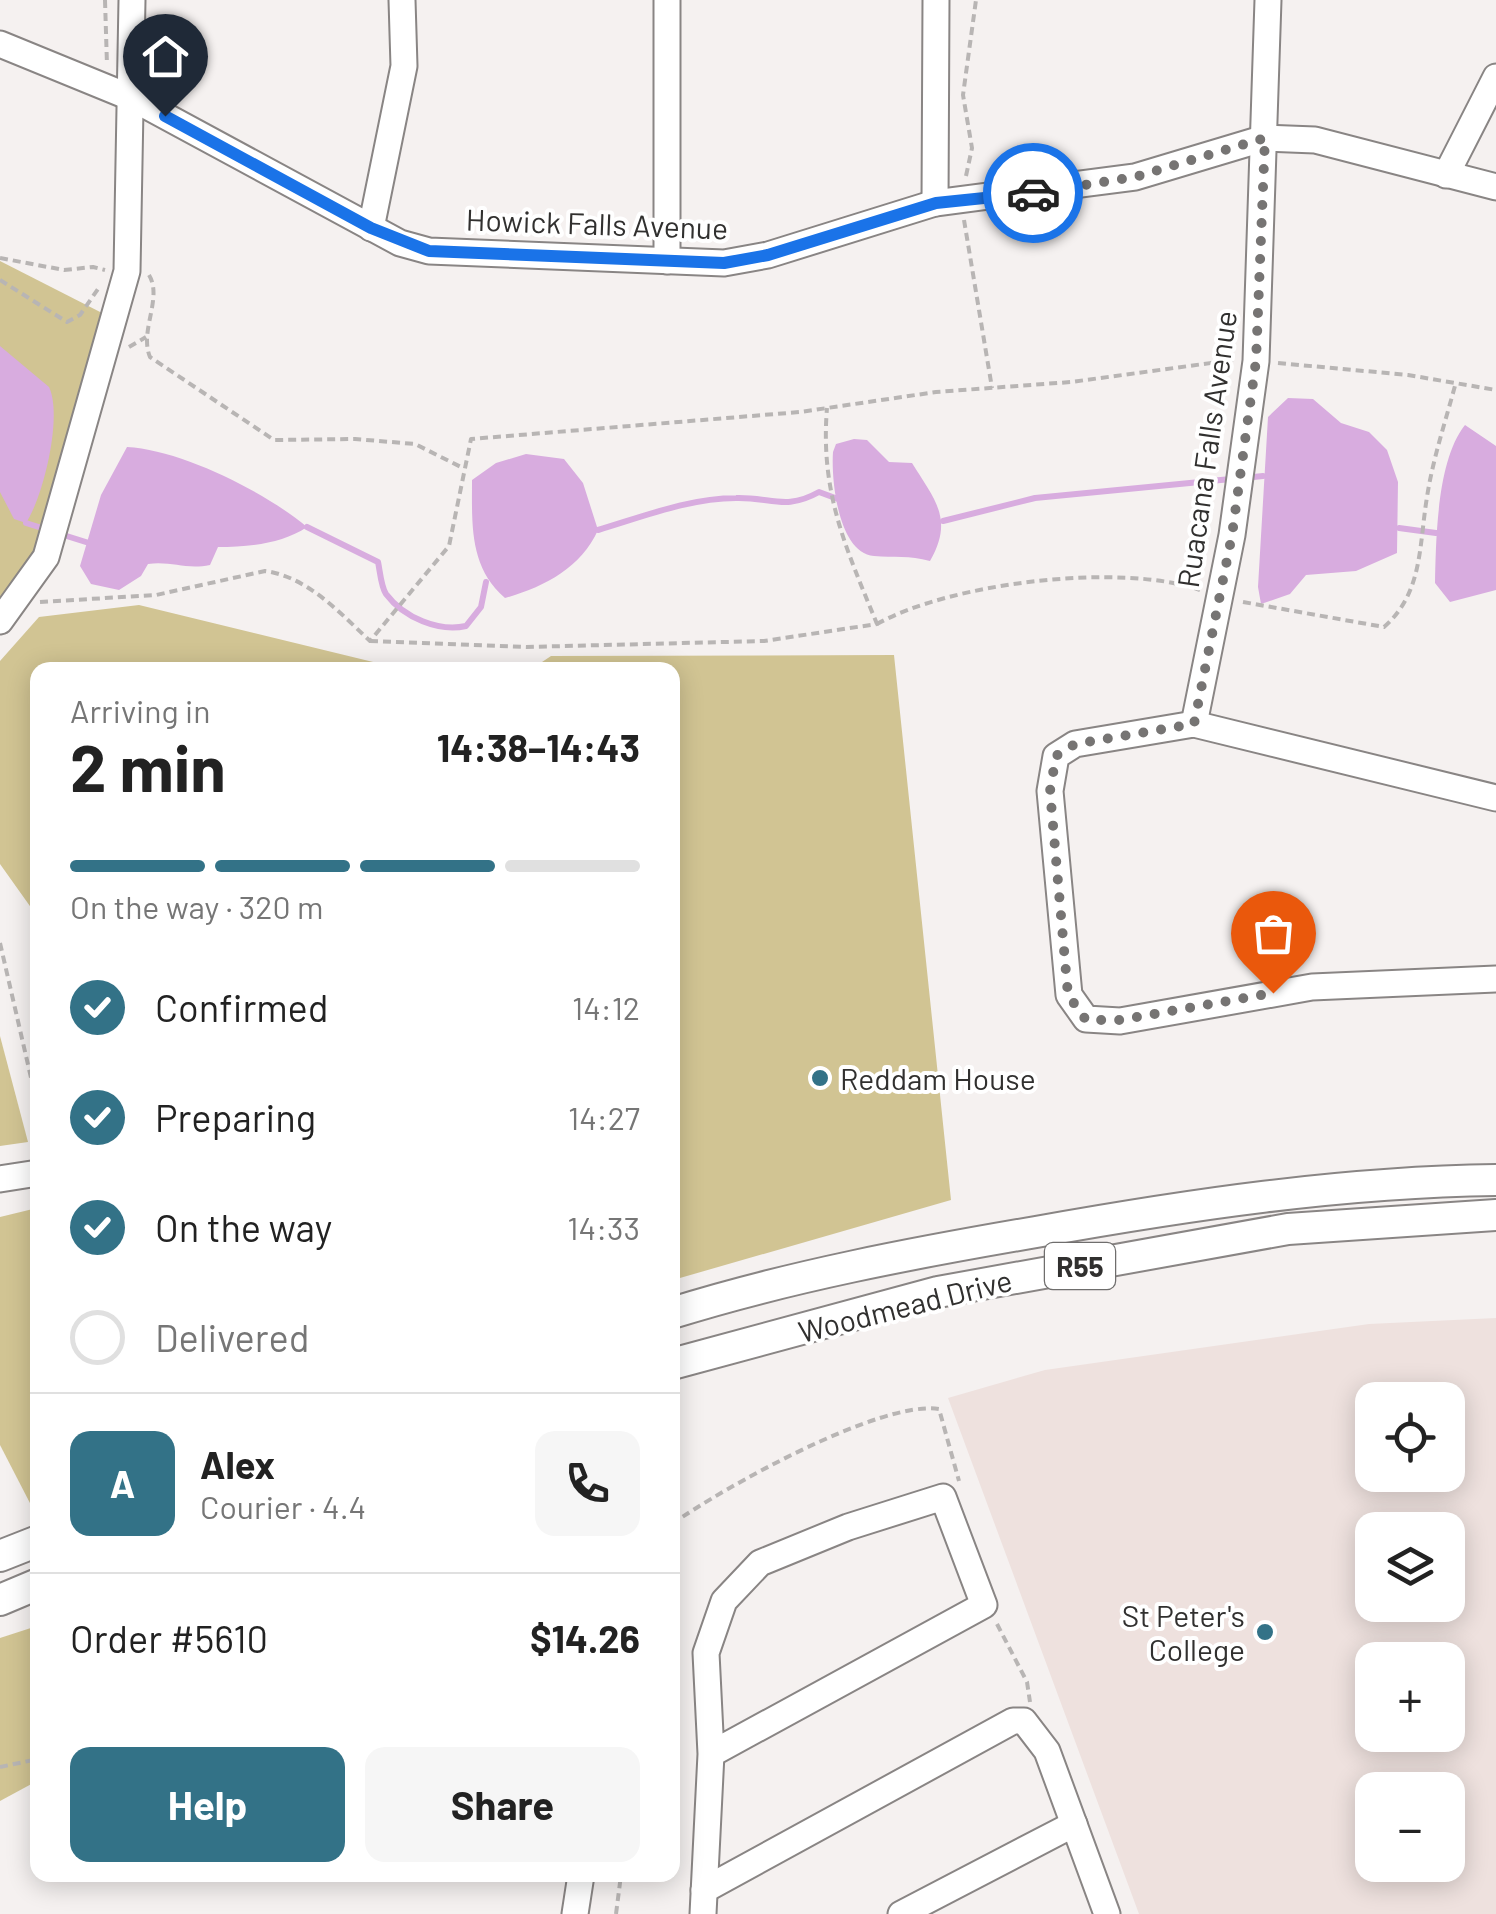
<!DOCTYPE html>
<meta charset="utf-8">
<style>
:root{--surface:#fff;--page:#f6f6f6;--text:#222;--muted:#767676;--line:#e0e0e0;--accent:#337287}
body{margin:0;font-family:Barlow,sans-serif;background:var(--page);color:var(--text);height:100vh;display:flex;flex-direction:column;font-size:38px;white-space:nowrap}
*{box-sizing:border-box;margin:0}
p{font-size:32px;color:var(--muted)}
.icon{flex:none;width:55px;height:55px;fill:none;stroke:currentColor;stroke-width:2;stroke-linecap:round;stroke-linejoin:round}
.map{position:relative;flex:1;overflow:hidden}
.side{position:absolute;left:30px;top:662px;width:650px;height:1220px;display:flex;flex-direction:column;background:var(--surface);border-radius:20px;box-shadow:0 5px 25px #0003}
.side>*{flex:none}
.tools{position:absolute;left:1355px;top:1382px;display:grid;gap:20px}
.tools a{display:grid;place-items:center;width:110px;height:110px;border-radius:20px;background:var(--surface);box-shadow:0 5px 25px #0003;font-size:50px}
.pin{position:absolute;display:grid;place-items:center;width:85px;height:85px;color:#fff;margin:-102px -42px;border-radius:50% 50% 50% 0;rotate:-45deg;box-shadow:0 0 10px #0007}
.pin .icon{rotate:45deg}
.courier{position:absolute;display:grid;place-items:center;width:100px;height:100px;margin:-50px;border:8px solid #1a73e8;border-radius:50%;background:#fff;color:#222;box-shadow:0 2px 12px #0007}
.summary em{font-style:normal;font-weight:700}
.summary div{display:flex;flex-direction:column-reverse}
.summary{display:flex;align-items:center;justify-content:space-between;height:170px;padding:0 40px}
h1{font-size:65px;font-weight:700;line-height:75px}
.bar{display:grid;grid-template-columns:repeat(4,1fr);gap:15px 10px;align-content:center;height:120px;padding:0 40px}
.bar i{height:12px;border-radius:8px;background:var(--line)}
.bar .active{background:var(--accent)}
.bar p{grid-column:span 4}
.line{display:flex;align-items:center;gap:25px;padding:0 40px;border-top:2px solid var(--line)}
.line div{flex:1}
.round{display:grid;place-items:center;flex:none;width:105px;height:105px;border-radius:20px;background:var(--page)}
ol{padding:0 40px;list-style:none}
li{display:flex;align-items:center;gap:30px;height:110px}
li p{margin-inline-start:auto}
li .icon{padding:10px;border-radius:50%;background:var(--accent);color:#fff;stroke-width:4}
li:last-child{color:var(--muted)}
li i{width:55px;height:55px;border:5px solid var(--line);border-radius:50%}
.primary-button{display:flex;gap:20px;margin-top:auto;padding:20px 40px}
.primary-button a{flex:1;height:115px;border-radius:20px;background:var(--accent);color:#fff;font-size:40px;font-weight:700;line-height:115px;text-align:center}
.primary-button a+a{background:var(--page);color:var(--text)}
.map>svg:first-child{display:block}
</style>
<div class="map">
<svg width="1496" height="1914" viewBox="0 0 1496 1914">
<rect width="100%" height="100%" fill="#f5f1f0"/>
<path fill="#eee1de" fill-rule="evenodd" d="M1496,1318V1914H1139L948,1398L1045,1370L1369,1324ZM1372,1400H1448V1475H1372ZM1372,1530H1448V1605H1372ZM1372,1660H1448V1735H1372ZM1372,1790H1448V1865H1372Z"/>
<g fill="#d1c493">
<path d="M0,261L106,315L45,540L0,602Z"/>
<path d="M139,605L406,670H38L37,916L0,864V661L39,617Z"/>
<path d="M894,655L951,1200L673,1280L672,670H530L551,656Z"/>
<path d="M0,1036L28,1142L0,1146Z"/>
<path d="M37,1208L38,1504L32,1507L0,1445V1217Z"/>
<path d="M37,1626V1781L0,1801V1638Z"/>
</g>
<g fill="#d8acdf">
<path d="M0,346L49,387C63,417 43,497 26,523L14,519L0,492Z"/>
<path d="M1288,398L1313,399L1341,423L1369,432L1387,450L1398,482L1397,553L1356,571L1306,575L1290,594L1261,604L1258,587L1268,417Z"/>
<path d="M1465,425L1496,446V590L1450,602L1435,583C1436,538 1437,460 1465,425Z"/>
<path d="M854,439L867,440L889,462L912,463C935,500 954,519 930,561C909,555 894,558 874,556C838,553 831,479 833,452L836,444Z"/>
<path d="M127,447C182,450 265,492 307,527C282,544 248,547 218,547L210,565C186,570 172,561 148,564L141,576L119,590L91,584L80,566L101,495Z"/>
<path d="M526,454L564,459L583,483L598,530C581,568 544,587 505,598C469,567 472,524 472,480L496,463Z"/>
</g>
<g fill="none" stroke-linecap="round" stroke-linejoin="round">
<g stroke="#d8acdf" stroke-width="6">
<path d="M1244,478L1263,476"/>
<path d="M943,521L1035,498L1231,479"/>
<path d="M26,523L45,529"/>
<path d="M307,527L378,562C380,571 381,587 386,594C404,618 439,632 466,626L481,607L486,582"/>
<path d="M1399,528L1436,533"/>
<path d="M598,530C642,517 690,498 736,498C772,497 785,511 819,492L838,499"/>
<path d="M57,533L89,543"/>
</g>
<defs>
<g id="minor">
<path d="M0,44L132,98L400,243L429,251L724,263L768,255L935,203L1135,177L1265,138L1315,140L1496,187"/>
<path d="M1446,175L1496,77"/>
<path d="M935,203L936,0"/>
<path d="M371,228L404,66L402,0"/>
<path d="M667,261V0"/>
<path d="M0,621L46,557L127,271L132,0"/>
<path d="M1194,724L1232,535L1256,361L1268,0"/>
<path d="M1496,798L1194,724L1075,744L1056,756L1050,791L1069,995L1086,1019L1120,1021L1312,987L1496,979"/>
<path d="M0,1179L38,1173"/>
<path d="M704,1890L1013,1721H1024L1047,1751L1107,1914"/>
<path d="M575,1914L581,1875"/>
<path d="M703,1914L711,1754L706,1653L724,1601L760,1563L848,1527L943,1497L984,1605L711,1754"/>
<path d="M901,1914L1074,1824"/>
</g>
<g id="major">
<path d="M672,1313C791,1276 913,1253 1036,1232C1187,1205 1342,1182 1496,1180"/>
<path d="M672,1364L938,1292L1288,1229L1496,1215"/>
<path d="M0,1556L38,1541"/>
<path d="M0,1600L38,1584"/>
</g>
</defs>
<use href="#minor" stroke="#898584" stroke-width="29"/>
<use href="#major" stroke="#898584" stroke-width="34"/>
<g stroke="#b8b5b4" stroke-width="4" stroke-dasharray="8 5" stroke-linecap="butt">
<path d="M105,0L107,65"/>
<path d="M966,176L972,148L963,95L976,0"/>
<path d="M964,220L992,388"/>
<path d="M0,258L64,270L93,267L105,270"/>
<path d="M149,275C163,298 139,331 150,357L274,440L355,439L415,444L463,468"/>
<path d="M0,280L67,322L80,315L98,289"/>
<path d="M129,347L146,337"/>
<path d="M1278,363L1408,375L1496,390"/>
<path d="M40,602L156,595L265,571C308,577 340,613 370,641L449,546L471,439L800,412L936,392L1071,382L1233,360"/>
<path d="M1243,602L1384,627C1423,593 1419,545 1427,497C1433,458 1446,420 1456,382"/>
<path d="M877,624C950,583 1121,562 1200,590"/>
<path d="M370,641L526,647L764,641L877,624C846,548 820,493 827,408"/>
<path d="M0,943L38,1108"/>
<path d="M672,1524C723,1488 880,1400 939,1409L959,1481"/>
<path d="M997,1624L1027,1682L1030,1702"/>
<path d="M0,1767L38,1759"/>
<path d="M616,1914L621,1875"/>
</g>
<use href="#minor" stroke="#fff" stroke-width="25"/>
<use href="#major" stroke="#fff" stroke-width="30"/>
</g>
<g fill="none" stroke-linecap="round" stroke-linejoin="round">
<path stroke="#767473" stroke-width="10" stroke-dasharray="0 18" d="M1033,193L1135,177L1265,138L1256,361L1232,535L1194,724L1075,744L1056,756L1050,791L1068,995L1086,1020H1120L1273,993"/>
<path stroke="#1a73e8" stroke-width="12" d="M165,116L371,228L429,251L724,263L768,255L936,203L1033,193"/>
</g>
<g fill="#337287" stroke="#fff" stroke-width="4">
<circle cx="820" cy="1078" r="10"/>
<circle cx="1265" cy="1632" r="10"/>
</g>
<g text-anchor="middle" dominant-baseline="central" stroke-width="8" stroke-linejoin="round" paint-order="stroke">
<rect fill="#fff" stroke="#6f6e6d" stroke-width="2.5" x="1045" y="1243" width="70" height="46" rx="8"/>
<g font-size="28" font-weight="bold" fill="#31302f">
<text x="1080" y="1266">R55</text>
</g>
<g font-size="30" fill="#31302f" stroke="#fff">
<text transform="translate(597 223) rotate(2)">Howick Falls Avenue</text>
<text transform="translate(1206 449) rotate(-82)">Ruacana Falls Avenue</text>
<text transform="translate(905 1305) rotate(-14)">Woodmead Drive</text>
</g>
<g font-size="30" fill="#31302f" stroke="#fff" text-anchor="start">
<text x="840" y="1078">Reddam House</text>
<text x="1245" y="1615" text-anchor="end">St Peter's<tspan x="1245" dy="34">College</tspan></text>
</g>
</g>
</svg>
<div class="tools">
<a><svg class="icon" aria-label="locate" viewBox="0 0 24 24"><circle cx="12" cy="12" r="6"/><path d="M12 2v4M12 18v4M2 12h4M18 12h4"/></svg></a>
<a><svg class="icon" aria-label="layers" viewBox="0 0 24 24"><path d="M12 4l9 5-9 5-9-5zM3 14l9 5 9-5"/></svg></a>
<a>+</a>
<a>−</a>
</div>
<div class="pin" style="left:1273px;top:993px;background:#ea580c"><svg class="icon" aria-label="bag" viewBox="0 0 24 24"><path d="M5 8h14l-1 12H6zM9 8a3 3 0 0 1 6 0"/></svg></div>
<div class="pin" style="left:165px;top:116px;background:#1f2937"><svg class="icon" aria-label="home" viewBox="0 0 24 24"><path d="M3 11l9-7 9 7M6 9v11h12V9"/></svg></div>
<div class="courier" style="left:1033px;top:193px"><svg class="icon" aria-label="car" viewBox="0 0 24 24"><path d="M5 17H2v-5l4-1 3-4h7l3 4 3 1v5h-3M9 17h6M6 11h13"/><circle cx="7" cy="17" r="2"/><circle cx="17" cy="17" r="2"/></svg></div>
<section class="side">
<div class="summary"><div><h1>2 min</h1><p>Arriving in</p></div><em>14:38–14:43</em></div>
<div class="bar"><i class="active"></i><i class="active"></i><i class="active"></i><i></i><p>On the way · 320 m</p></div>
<ol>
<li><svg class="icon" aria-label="check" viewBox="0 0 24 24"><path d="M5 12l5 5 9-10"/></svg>Confirmed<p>14:12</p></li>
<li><svg class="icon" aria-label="check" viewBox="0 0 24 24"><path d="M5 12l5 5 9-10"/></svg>Preparing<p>14:27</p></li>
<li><svg class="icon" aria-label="check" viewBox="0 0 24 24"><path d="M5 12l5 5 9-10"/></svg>On the way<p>14:33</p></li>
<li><i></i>Delivered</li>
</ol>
<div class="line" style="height:180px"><b class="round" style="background:var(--accent);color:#fff">A</b><div><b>Alex</b><p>Courier · 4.4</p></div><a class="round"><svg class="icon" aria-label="phone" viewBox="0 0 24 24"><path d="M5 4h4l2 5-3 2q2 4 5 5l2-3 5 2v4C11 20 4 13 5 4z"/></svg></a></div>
<div class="line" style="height:130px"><div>Order #5610</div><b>$14.26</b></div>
<div class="primary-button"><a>Help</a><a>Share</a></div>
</section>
</div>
